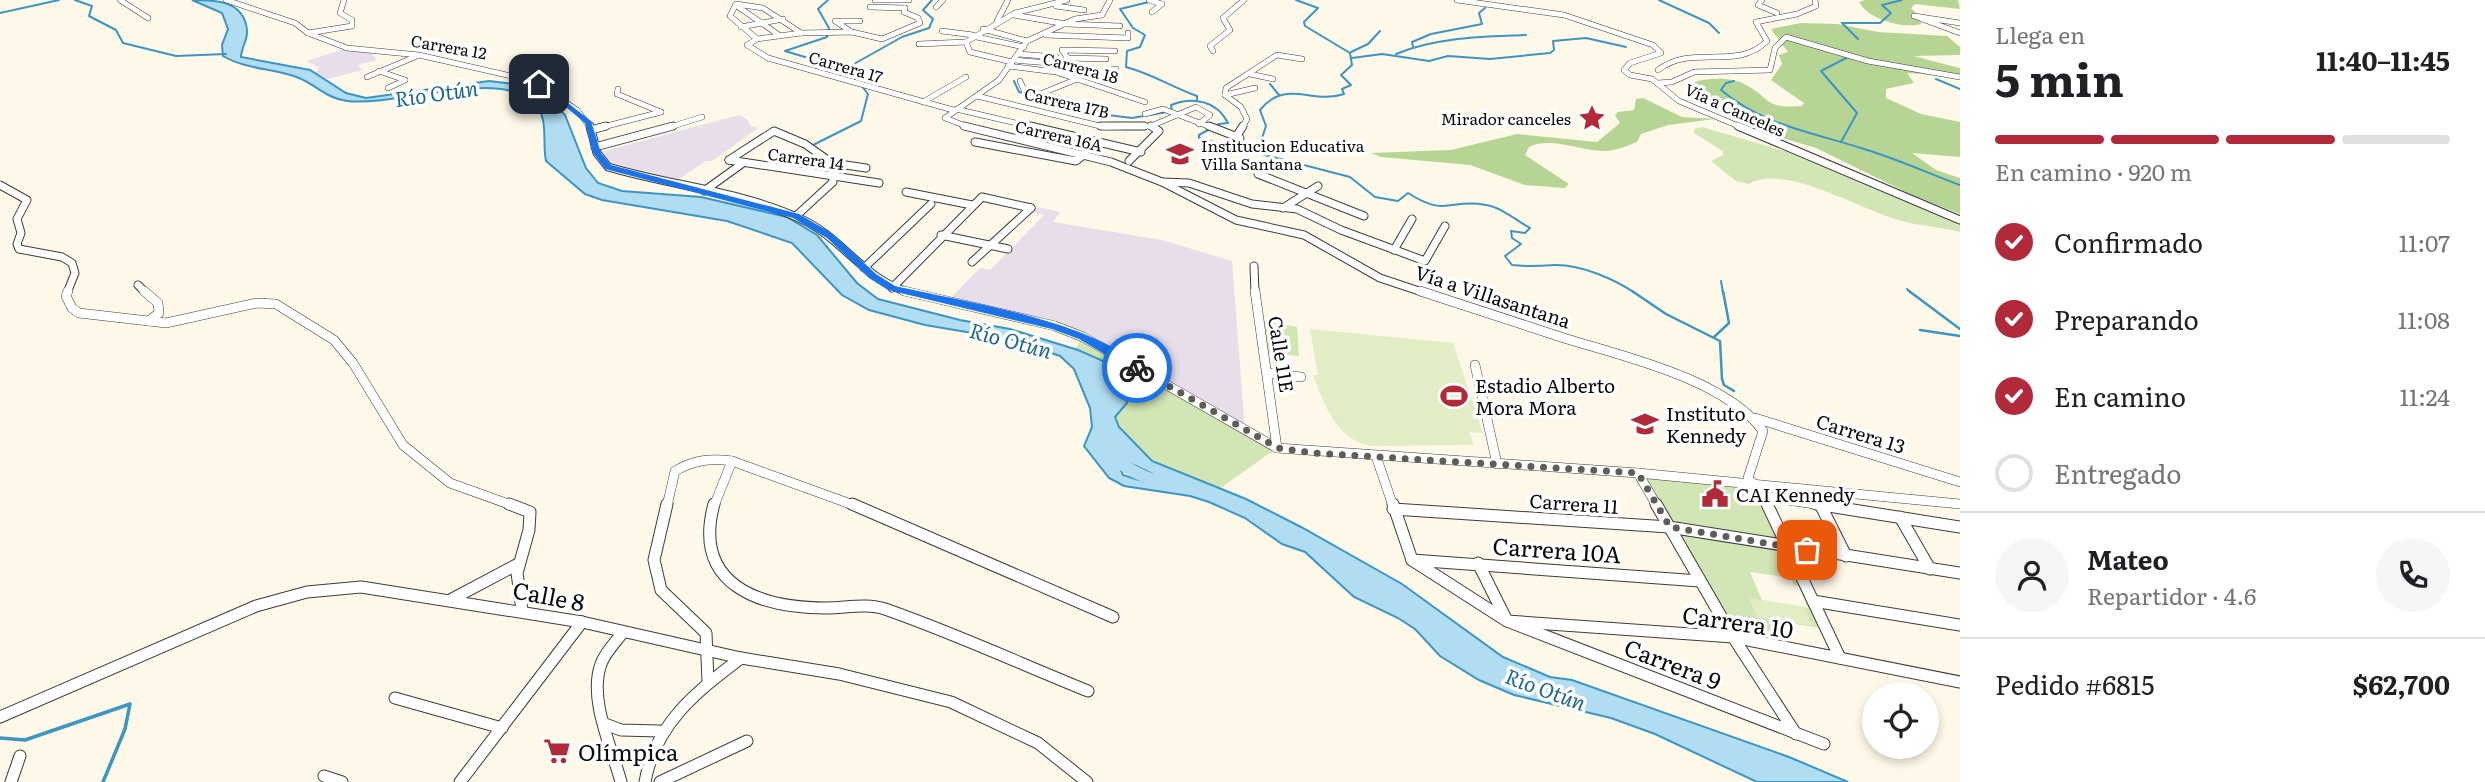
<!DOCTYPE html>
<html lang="es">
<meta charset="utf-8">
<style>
:root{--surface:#fff;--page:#f6f6f6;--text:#202124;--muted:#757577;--line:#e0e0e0;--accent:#b22a39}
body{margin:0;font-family:Literata,serif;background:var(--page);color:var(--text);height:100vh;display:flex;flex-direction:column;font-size:26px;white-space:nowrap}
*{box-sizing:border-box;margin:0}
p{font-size:23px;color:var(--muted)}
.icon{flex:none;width:38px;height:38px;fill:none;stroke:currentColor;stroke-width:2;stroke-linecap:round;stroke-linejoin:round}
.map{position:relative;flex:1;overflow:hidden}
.sheet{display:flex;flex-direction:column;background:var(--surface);width:525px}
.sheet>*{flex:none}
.tools{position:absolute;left:1862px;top:682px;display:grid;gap:14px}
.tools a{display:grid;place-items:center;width:77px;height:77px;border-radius:50%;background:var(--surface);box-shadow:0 4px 10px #0003;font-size:35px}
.pin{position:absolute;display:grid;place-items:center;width:60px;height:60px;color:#fff;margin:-30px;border-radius:14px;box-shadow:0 4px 10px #0006}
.courier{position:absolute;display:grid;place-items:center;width:70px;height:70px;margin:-35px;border:5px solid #1a73e8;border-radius:50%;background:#fff;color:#222;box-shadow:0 2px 9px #0007}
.overview em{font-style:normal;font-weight:700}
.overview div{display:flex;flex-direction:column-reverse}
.overview{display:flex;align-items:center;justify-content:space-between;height:119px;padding:0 35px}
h1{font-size:46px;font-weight:700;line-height:52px}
.bar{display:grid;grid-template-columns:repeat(4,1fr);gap:10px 7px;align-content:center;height:84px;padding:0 35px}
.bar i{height:9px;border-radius:5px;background:var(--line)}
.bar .selected{background:var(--accent)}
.bar p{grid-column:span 4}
.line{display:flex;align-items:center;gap:18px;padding:0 35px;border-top:2px solid var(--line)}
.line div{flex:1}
.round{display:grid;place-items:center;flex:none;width:74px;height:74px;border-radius:37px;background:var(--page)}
ol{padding:0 35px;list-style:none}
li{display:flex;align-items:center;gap:21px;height:77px}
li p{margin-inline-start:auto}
li .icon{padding:7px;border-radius:50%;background:var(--accent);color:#fff;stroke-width:4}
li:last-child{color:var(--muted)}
li i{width:38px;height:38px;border:4px solid var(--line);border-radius:50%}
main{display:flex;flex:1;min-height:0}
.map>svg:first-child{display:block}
</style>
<main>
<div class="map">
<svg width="1960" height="782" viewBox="0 0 1960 782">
<rect width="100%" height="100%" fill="#fef8e8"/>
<g fill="#e7dee9">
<path d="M347,48L369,51L377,60L357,65L363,70L327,79L316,73L319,67L306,61Z"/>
<path d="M739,115L748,120L750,126L758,128L712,161H706L671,184L608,167L597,153Z"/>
<path d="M1037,207L1060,212L1053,222L1162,240L1232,261L1245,431L1083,337L947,302L980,268L990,270L1044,215L1032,212Z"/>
</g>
<g fill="#d1e5b5" fill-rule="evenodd">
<path d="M1702,127L1795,154L1960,224V232C1941,227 1921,226 1902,221C1865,212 1783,162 1749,184L1736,181L1711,161L1723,155V151L1694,133V129Z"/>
<path d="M1259,320L1297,327L1299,356L1265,353Z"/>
<path d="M1083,337L1277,448L1219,489C1179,477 1131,459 1115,417L1127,403L1121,376L1075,349Z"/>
<path d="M1638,473L1752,483L1826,629L1778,621L1790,648L1733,637ZM1750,572L1791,578L1794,585L1799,586L1808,608L1762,600Z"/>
</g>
<g fill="#b6d595">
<path d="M1865,0H1958L1960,9L1915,4L1911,8L1919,16L1917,19L1922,24C1903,29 1869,20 1859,2Z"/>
<path d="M1801,23L1837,24L1878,32L1947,36L1960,47V55L1913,56L1960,68V77L1907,73L1914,83L1886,89V98L1921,114L1960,122V157L1912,153L1936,170L1960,178V214L1912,195L1816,148L1755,130L1695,99V82C1708,78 1731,77 1744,84C1772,98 1762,109 1802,106L1804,103L1771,80L1782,64L1779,55L1788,52L1771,29Z"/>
<path d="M1643,98L1682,117L1715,119L1668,125L1641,134L1637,142C1629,145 1615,151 1606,151C1582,152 1552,136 1529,147L1525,155L1569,184L1565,188L1525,185L1470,165L1381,157L1371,153L1451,150L1517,134L1597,142L1620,123L1615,115L1618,112L1634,110L1636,99Z"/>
</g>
<g fill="#e2edc6">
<path d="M1310,329L1453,343L1483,433L1469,432L1474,445L1372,446C1337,441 1324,404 1313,375H1318Z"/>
<path d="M1749,598L1804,607L1813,626L1757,617Z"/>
</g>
<path fill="#b0ddf2" stroke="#3b96c5" stroke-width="2" fill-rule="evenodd" d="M192,0C217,0 244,1 247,30C248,40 241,48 241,57L310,70L346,93L366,98L489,81L539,87L565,115L586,168L598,183L622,191L701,197L787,217L817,235L857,283L878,299L960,320L1010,329L1078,350L1101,360L1121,376L1127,403L1115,417L1119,427L1152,461L1246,499L1301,527L1402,584L1503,657L1550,677L1572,680L1789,757L1848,782H1757L1655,734L1611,718L1514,695L1479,680L1440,656L1415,629L1398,618L1354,597L1305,552L1282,544L1245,518L1209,502L1190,496L1124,486L1109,478L1084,446L1092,427L1090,408L1074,369L1060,356L1014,340L925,325L869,310L842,295L792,243L727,221L602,200L585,194L546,161C542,142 549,119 535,104C502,67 396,107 347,101C328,99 316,85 299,78C274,68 247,70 223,56L222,45L228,29L222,13ZM1115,456L1153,474L1160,481L1145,482L1123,475Z"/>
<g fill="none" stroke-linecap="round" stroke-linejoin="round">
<g stroke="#3b96c5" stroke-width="2">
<path d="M75,0L92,6L89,16L116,30L123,43L176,56L226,54"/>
<path d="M828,0L818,9L829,28L827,37L785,51L845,69L856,81"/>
<path d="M1659,0L1709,23L1719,33"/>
<path d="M1149,2L1120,9L1133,28L1145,35L1140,47L1127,51L1126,67C1152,74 1172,87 1197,96V100"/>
<path d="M0,13L59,0"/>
<path d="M1858,39L1842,23H1880L1891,13L1882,5L1902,0"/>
<path d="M1413,47L1412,42L1431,34L1482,24L1479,13L1485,8"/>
<path d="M1351,52L1368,44L1380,31"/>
<path d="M1396,54C1436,37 1483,37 1526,35"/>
<path d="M1352,58L1382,54L1429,61L1448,56L1490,59L1550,53L1554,50L1553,41L1586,38L1626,47"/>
<path d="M845,69L902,37L929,28L933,19L923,10L932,0"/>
<path d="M1936,79L1960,89"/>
<path d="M1014,81L1019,92L1075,105H1103L1108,115L1132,118L1167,112"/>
<path d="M1734,81L1726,83L1721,90C1764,126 1812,132 1864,149C1897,159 1928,173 1960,185"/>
<path d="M1270,84L1279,95"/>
<path d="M1172,111L1171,105C1193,96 1217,101 1228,123L1219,124L1199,135V138L1350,177L1375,197L1398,201L1408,193C1447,218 1449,198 1486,205C1501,207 1517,221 1530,228L1525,233L1511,231L1512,238L1521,244L1505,256L1512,265C1528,267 1541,266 1556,265C1582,265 1614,279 1635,293"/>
<path d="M1841,142L1857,113L1821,71L1848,57"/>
<path d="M811,146L861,121L868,94L861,85"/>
<path d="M1257,153L1266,126L1260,110C1286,78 1312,105 1344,94L1342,89L1351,85L1341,75L1352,65L1350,53L1305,26L1304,22L1318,8L1296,0"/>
<path d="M1721,281L1723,293"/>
<path d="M1907,289L1911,293"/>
</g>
<g stroke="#3b96c5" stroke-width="2.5">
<path d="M1632,291L1666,314L1720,341L1722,379L1724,385L1734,391"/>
<path d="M1909,291L1960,329"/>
<path d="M1920,330L1960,336"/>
<path d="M1714,337L1729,323L1723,291"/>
</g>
<path stroke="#3b96c5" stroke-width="3.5" d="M0,738L25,740L130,704L125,729L103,782"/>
<path fill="#b0ddf2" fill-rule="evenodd" d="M1106,434L1112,435C1115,440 1116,447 1119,451C1133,470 1161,476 1182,482L1185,486L1182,490C1165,495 1124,476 1111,463C1104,456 1100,448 1098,439Z"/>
<defs>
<g id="minor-far3">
<path d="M120,0L148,18"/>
<path d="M226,0L295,23L308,33L347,48L419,55L533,81L577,110L591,128"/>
<path d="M875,0H909"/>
<path d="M1149,0L1162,4L1152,12"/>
<path d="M1457,0L1564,15L1653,45L1661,53L1630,63L1624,70L1630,75L1652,79L1679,101L1743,128"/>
<path d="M1762,0L1758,5L1777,13"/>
<path d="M737,6L779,35"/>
<path d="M1056,6L1084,10"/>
<path d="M870,7L905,8"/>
<path d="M936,7L943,0"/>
<path d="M905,8L904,12L918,18L920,23L882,39L852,32L801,33L757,39L747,45L768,58L953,110"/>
<path d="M1014,15L1066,24L1120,26"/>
<path d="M997,21L1008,0"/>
<path d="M1960,23L1914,16L1960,33"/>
<path d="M741,27L783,19"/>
<path d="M983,29L1027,41"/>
<path d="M850,31L835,21H860"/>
<path d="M942,31L973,35"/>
<path d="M308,33L352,26V20L340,13L344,0"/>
<path d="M1046,35L1128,38V33"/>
<path d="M972,36L1024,47"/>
<path d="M757,39L730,16L736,4L763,8L801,33"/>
<path d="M966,42L1015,13L1067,0"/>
<path d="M966,42L970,52L1012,62"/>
<path d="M919,44L966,42"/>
<path d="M1115,51L1062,50L1080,76L1116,69"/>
<path d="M1213,51L1210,46L1230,30L1223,18L1244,0"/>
<path d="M1018,54L1056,57"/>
<path d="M1066,58L1106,59"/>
<path d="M1014,60L1073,65"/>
<path d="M1008,66L1056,72L1145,102"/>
<path d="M1658,70C1692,43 1736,72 1767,41L1756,22L1797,14L1816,6L1815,0"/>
<path d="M379,71L405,80"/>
<path d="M1250,74L1273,79"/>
<path d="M367,77L417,56"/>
<path d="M1020,81L1024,90L1076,103"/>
<path d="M1658,83L1672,82L1694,72L1770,70L1775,48L1786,37L1868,61L1960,77"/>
<path d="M388,88L405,80"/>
<path d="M618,89L617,94L661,112"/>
<path d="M1038,95L1077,79"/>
<path d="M1225,95L1255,88"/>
<path d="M977,96L1104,127L1151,126L1196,107L1210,115L1199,124"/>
<path d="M923,102L966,77"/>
<path d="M956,109L1037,128"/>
<path d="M1145,114L1163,109L1213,128"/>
<path d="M1151,126L1154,128"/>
<path d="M599,128L661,112"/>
<path d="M667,128L702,117"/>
<path d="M971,128L945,118L999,80L1027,41L1075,19L1102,15L1110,0"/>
<path d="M1242,128L1247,119L1241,107L1225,95L1226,88L1277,55L1302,59"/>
</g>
<g id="minor-far2">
<path d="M590,126L597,153L608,167C672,186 740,191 801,219C843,238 865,282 912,293"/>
<path d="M964,126L1111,162L1162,182L1236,220L1304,235L1380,278L1425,293"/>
<path d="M1030,126L1141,152"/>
<path d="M1101,126H1144"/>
<path d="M1209,126L1240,138"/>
<path d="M1738,126L1960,220"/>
<path d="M591,130L606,126"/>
<path d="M1236,137L1243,126"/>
<path d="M975,142L1076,161L1085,154"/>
<path d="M595,147L673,126"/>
<path d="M729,160L774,131L805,144L832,163L833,182L796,216"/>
<path d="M729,160L879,183"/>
<path d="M1129,161L1159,131L1151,126"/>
<path d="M832,163L866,168"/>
<path d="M1258,174L1364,216"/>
<path d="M1162,182L1189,183L1252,204L1297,209L1341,230L1425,261L1445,226"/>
<path d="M0,185L27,200L17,219L21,233L17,244L19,249L62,257L72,263L75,273L67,293"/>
<path d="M704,191L743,163"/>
<path d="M906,192L972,205"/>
<path d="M1283,208L1318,186"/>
<path d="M941,235L1008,249"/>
<path d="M1394,250L1412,219"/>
<path d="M972,262L1031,208"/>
<path d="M1254,266L1255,293"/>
<path d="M864,268L931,204"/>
<path d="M138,285L146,293"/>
<path d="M892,288L982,197L1031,208"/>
</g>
<g id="minor-far1">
<path d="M68,291L66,296L72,308L79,313L166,323L257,303L276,304L334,340L353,363L403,445L450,483L514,506"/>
<path d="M144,291L158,303L159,313L149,321"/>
<path d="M904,291L1055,326L1083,337L1277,448L1638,473L1960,504"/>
<path d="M1255,291L1277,448"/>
<path d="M1420,291C1469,307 1518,323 1567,339C1626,357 1726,380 1763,431L1748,478"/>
<path d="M1475,365L1497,464"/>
<path d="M1267,373L1301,377"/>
<path d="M1755,418L1960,482"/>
<path d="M1376,456L1393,506"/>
<path d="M1638,473L1657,506"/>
<path d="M1752,482L1768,506"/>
<path d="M1763,496L1827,506"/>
<path d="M667,506L675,471C694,460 710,458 732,461L856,506"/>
<path d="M714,506L732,461"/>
</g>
<g id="minor">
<path d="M509,504L530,512L529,530L517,573L522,610"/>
<path d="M667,504L654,560L661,590L706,633L708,682"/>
<path d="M714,504C692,585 759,608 827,608C845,608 867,603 885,609C954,633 1021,664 1088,691"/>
<path d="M852,504L1113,617"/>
<path d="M1393,504L1412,560"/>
<path d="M1656,504L1733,637L1796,734"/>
<path d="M1767,504L1840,658"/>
<path d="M1816,504L1960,527"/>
<path d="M1820,504L1846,556"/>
<path d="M1393,509L1669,527L1960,573"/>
<path d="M1900,517L1930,569"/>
<path d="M1412,560L1507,621L1824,744"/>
<path d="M1412,560L1700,581"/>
<path d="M1478,563L1506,619"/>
<path d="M452,599L518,564"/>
<path d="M1813,601L1960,625"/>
<path d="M1507,621L1733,637L1960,682"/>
<path d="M395,698L502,728"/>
<path d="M0,717L256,606L307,592L361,587L582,622L741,658L839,674L951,702L1038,743L1087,782"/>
<path d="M605,724L621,730L660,731"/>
<path d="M324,776L342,782"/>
<path d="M11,782L20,756"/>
<path d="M460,782L582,622"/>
<path d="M621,782C612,748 588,699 601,664C605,652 616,642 623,632"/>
<path d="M645,782C655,724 696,692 741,658"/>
<path d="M660,782L747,741"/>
</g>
</defs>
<use href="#minor-far3" stroke="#3d3d3d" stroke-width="6"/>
<use href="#minor-far2" stroke="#3d3d3d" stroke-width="9"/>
<use href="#minor-far1" stroke="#3d3d3d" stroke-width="10"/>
<use href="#minor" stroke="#3d3d3d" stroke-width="13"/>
<use href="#minor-far3" stroke="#fff" stroke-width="5"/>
<use href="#minor-far2" stroke="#fff" stroke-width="7"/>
<use href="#minor-far1" stroke="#fff" stroke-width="9"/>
<use href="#minor" stroke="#fff" stroke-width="11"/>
</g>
<path fill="#1a73e8" d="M536,82H541L591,121L601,153L611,165L799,214L833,234L876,274L895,286C964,302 1091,320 1142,368L1133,371L1079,339L1052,329L888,290L869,278L827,238L793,218L605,169L593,153L585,123Z"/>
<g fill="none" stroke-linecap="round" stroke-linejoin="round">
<path stroke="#5f5d58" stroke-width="7" stroke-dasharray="0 12.6" d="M1137,368L1278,448L1314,453L1638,473L1670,527L1807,550"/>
</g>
<defs>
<symbol id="sight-bare" viewBox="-9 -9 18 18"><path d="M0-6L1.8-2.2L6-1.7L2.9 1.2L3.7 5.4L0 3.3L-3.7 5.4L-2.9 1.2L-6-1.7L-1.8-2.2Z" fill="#b22a39" stroke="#fff" stroke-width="2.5" paint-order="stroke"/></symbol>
<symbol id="school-bare" viewBox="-9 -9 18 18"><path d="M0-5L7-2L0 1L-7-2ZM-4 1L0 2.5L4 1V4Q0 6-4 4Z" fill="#b22a39" stroke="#fff" stroke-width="2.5" paint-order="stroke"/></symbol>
<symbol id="stadium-bare" viewBox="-9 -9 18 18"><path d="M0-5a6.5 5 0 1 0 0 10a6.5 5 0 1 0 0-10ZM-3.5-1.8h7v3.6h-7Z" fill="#b22a39" stroke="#fff" stroke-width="2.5" paint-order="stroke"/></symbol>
<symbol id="civic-bare" viewBox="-9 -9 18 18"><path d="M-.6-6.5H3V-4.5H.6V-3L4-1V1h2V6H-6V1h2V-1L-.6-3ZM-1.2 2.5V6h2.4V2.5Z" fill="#b22a39" stroke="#fff" stroke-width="2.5" paint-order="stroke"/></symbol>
<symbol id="supermarket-bare" viewBox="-9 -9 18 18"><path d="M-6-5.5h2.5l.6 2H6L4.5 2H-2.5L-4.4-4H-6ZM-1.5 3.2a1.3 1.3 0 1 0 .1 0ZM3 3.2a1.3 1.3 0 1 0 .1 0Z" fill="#b22a39" stroke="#fff" stroke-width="2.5" paint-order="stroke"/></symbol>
</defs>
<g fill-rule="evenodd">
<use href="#sight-bare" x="1573" y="99" width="38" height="38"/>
<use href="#school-bare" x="1161" y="135" width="38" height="38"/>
<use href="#stadium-bare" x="1435" y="377" width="38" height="38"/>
<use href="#school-bare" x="1626" y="405" width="38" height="38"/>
<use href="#civic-bare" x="1696" y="475" width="38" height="38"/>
<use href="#supermarket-bare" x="538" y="732" width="38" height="38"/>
</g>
<g text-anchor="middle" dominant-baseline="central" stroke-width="7" stroke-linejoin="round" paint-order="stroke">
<g font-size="16" fill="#0a0a0a" stroke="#fff">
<text transform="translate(449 46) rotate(10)">Carrera 12</text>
<text transform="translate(846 66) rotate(16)">Carrera 17</text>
<text transform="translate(1081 67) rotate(15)">Carrera 18</text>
<text transform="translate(1067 102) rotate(13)">Carrera 17B</text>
<text transform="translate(1735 109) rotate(24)">Vía a Canceles</text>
<text transform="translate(1059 135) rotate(13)">Carrera 16A</text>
<text transform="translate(806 158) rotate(8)">Carrera 14</text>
</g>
<g font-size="16" fill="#0a0a0a" stroke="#fff" text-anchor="end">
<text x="1571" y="118">Mirador canceles</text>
<text x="1201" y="145" text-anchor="start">Institucion Educativa<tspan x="1201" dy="18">Villa Santana</tspan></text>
</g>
<g font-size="19" fill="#0a0a0a" stroke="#fff">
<text transform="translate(1493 296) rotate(18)">Vía a Villasantana</text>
<text transform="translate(1282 354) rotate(81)">Calle 11E</text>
<text transform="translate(1861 433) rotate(17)">Carrera 13</text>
<text transform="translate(1574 503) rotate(4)">Carrera 11</text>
</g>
<g font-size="19" fill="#0a0a0a" stroke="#fff" text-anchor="start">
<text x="1475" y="385">Estadio Alberto<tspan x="1475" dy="22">Mora Mora</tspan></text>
<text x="1666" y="413">Instituto<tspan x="1666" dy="22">Kennedy</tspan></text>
<text x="1736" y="494">CAI Kennedy</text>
</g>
<g font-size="21" font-style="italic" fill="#1b6694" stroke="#fff">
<text transform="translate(436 92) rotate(-8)">Río Otún</text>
<text transform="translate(1011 339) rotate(15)">Río Otún</text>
<text transform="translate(1546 688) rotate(20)">Río Otún</text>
</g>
<g font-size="23" fill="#0a0a0a" stroke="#fff">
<text transform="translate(1557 549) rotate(4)">Carrera 10A</text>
<text transform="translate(549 595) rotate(11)">Calle 8</text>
<text transform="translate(1738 621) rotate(8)">Carrera 10</text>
<text transform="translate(1673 663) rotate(21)">Carrera 9</text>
</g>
<g font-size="23" fill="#0a0a0a" stroke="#fff" text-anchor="start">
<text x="578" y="751">Olímpica</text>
</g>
</g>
</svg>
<div class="tools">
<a><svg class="icon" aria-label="locate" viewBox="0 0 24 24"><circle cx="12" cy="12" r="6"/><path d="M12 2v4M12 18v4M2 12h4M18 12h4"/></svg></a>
</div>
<div class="pin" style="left:1807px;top:550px;background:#ea580c"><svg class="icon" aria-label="bag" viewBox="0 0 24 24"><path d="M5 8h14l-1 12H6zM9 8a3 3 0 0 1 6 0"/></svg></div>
<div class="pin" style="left:539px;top:84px;background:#1f2937"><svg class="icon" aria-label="home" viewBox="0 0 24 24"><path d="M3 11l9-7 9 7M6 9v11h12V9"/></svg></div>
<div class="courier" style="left:1137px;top:368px"><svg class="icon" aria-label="bike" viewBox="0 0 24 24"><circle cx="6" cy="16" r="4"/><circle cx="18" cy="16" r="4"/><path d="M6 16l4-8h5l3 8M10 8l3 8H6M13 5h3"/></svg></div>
</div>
<section class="sheet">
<div class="overview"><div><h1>5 min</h1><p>Llega en</p></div><em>11:40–11:45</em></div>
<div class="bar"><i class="selected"></i><i class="selected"></i><i class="selected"></i><i></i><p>En camino · 920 m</p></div>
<ol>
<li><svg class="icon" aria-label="check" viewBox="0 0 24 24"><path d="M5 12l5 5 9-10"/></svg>Confirmado<p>11:07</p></li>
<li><svg class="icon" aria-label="check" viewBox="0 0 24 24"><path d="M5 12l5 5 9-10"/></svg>Preparando<p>11:08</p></li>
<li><svg class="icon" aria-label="check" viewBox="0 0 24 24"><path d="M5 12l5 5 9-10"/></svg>En camino<p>11:24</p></li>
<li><i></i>Entregado</li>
</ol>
<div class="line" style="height:126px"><a class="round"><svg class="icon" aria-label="person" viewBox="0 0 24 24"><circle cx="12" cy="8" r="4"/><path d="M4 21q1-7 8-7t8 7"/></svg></a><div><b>Mateo</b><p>Repartidor · 4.6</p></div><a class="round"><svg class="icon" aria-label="phone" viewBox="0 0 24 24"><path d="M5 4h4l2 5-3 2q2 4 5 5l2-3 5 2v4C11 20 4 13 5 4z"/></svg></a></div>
<div class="line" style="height:91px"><div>Pedido #6815</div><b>$62,700</b></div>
</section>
</main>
